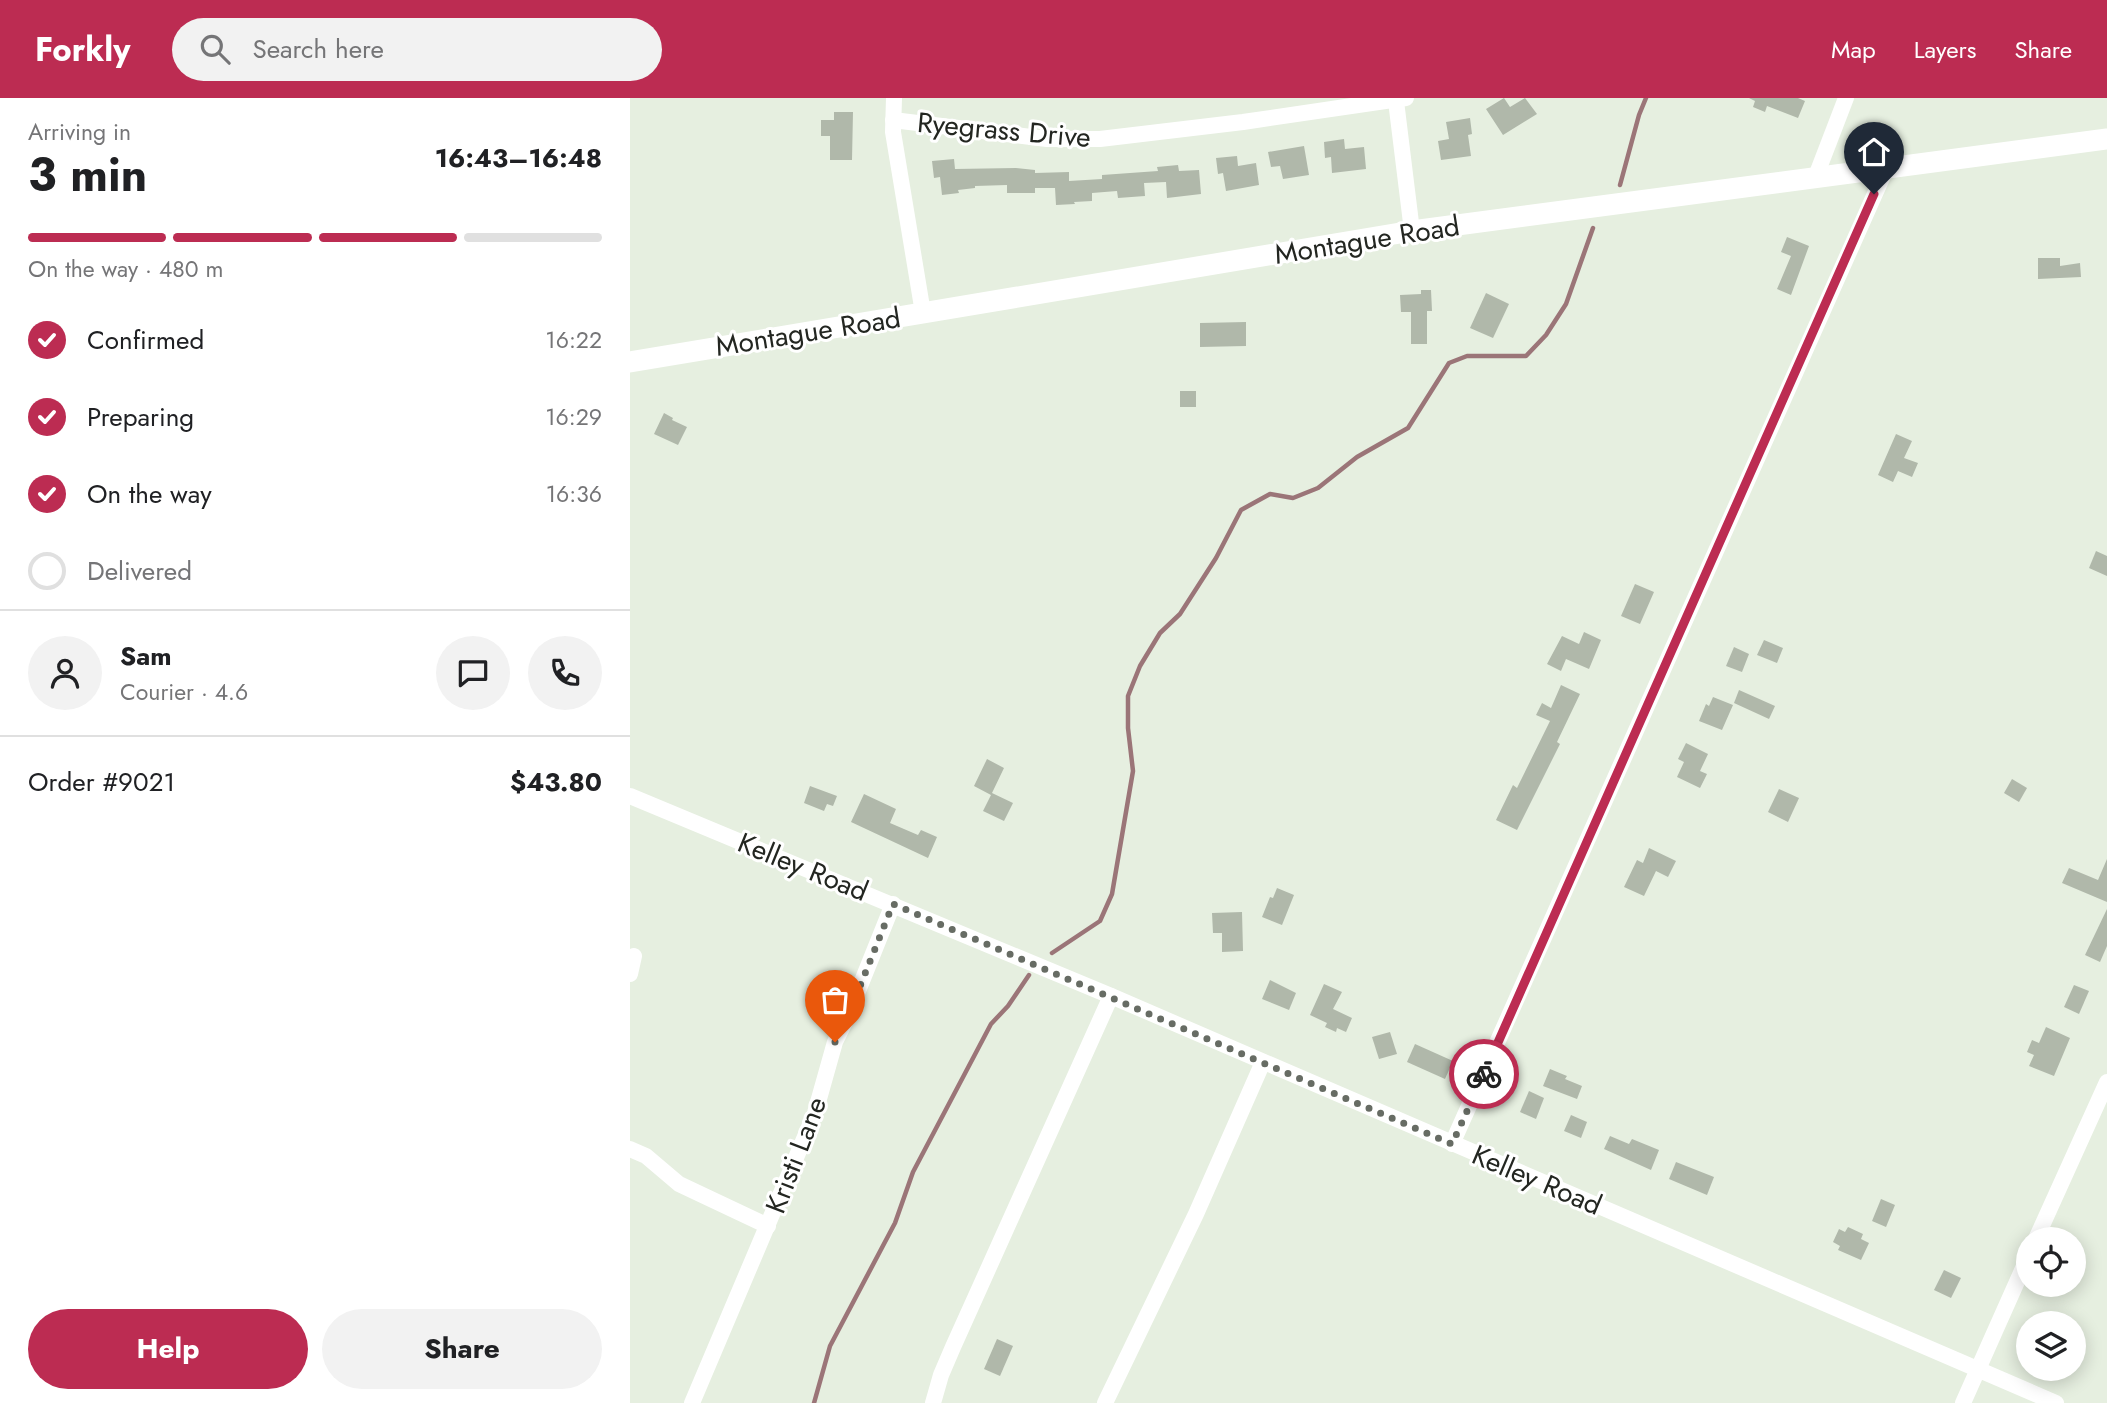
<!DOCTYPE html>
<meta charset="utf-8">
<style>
:root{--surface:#fff;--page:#f2f2f2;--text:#202124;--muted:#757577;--line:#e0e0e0;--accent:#bc2c52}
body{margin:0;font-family:Jost,sans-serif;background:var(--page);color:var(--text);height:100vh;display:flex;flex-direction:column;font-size:26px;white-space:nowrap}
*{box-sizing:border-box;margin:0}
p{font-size:23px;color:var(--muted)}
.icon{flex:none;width:38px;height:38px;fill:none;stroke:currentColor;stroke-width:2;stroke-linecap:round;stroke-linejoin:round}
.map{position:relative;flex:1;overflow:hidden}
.details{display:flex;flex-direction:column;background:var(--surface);width:630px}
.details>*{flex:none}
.controls{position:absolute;left:1386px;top:1129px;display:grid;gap:14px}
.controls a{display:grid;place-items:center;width:70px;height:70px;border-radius:50%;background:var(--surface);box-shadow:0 4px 18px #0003;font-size:35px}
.pin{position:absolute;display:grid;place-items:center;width:60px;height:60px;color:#fff;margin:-72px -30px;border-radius:50% 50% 50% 0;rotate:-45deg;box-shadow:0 0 7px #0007}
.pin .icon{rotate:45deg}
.courier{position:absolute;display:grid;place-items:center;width:70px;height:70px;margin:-35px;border:5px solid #bc2c52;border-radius:50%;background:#fff;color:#222;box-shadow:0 2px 9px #0007}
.overview em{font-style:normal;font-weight:700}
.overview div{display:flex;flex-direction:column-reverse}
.overview{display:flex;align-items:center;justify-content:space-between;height:119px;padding:0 28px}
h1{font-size:46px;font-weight:700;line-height:52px}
.bar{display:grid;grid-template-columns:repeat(4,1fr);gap:10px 7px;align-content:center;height:84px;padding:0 28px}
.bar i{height:9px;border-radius:5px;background:var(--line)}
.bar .current{background:var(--accent)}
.bar p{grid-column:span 4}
.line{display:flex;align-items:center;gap:18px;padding:0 28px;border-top:2px solid var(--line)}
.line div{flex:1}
.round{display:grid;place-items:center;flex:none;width:74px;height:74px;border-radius:37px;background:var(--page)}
ol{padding:0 28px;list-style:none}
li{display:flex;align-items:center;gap:21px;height:77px}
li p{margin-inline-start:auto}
li .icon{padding:7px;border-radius:50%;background:var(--accent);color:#fff;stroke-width:4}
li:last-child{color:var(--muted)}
li i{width:38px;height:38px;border:4px solid var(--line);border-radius:50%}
.cta{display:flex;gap:14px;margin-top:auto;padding:14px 28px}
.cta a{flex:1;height:80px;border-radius:42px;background:var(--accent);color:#fff;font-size:28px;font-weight:700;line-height:80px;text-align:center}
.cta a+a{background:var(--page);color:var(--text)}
header{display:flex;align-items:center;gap:42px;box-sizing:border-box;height:98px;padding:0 35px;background:var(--accent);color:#fff}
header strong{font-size:33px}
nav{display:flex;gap:38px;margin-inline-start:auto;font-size:24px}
.search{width:490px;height:63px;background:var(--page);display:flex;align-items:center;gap:18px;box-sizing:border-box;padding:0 24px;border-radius:38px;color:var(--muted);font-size:26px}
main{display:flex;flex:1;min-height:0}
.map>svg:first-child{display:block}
</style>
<header>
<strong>Forkly</strong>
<div class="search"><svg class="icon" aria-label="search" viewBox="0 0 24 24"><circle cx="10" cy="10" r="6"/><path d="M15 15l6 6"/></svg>Search here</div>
<nav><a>Map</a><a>Layers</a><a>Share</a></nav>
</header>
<main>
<section class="details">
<div class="overview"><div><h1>3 min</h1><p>Arriving in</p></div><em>16:43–16:48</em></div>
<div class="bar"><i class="current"></i><i class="current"></i><i class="current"></i><i></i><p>On the way · 480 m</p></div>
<ol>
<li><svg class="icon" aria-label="check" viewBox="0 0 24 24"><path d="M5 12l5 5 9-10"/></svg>Confirmed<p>16:22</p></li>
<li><svg class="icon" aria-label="check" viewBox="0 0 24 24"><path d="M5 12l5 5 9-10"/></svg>Preparing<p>16:29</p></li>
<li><svg class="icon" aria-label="check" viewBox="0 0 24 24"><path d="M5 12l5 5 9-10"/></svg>On the way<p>16:36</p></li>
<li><i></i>Delivered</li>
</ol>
<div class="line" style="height:126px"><a class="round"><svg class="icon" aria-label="person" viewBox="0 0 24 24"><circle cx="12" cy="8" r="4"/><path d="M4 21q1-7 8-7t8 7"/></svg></a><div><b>Sam</b><p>Courier · 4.6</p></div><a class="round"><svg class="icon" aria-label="chat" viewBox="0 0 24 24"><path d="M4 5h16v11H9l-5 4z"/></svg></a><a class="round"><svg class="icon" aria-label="phone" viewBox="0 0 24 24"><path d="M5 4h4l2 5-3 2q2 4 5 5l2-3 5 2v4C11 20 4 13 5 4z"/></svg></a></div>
<div class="line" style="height:91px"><div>Order #9021</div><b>$43.80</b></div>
<div class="cta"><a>Help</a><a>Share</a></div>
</section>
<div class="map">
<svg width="1477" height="1305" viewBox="0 0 1477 1305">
<rect width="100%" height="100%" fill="#e6efe0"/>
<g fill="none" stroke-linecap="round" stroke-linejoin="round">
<g stroke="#9b7578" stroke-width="4.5">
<path d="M990,87L1009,17L1016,0"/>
<path d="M422,855L470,823L482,796L503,673L498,630V598L510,568L530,535L550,516L586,460L611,412L640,396L663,400L688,390L727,359L778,330L819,265L837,258H896L916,237L936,206L963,130"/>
<path d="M184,1305L200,1248L265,1125L283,1074L361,926L378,908L399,877"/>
</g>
</g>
<g fill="#b0b8aa">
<path d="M874,0L880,9L895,0L907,16L873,37L856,11Z"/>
<path d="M1119,0H1168L1175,3L1168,20L1137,8L1135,14L1123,9L1125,3Z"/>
<path d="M204,14H223L222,62H200V38H191V22H204Z"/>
<path d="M840,20L842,36L838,37L841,58L811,62L808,43L819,41L816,24Z"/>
<path d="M714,41L715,51L734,49L736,71L702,75L701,59L695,60L694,44Z"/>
<path d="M674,48L679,77L653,81L650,68L641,69L638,54Z"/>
<path d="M607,58L608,68L626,65L629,87L596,93L593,75L588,76L586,60Z"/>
<path d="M324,61L325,71L386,70L405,72V75L439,74V83L472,81V77L528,73L527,69L548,67L549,73L569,72L571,96L537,100L536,84L514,85L515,98L488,100L487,93L462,95V103L444,104L445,106L426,107L425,90H405V95H377V87L345,88V90L328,92L329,95L312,97L310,79L304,80L302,63Z"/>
<path d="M1157,139L1179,148L1161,197L1147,191L1161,158L1151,154Z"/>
<path d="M1408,160H1430V168L1450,165L1451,179L1408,181Z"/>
<path d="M791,192H801L802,213H797V246H781V214H771L770,197L791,196Z"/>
<path d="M856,195L879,206L863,240L840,230Z"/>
<path d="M616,224V248L570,249V225Z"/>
<rect x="550" y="293" width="16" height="16"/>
<path d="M34,315L43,320L42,322L57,329L48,347L24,336Z"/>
<path d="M1266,336L1282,343L1274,360L1288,365L1282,379L1268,373L1263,384L1248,377Z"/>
<path d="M1466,453L1477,458V478L1459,470Z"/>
<path d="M1005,486L1024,494L1010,526L991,518Z"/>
<path d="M954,534L971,542L959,571L936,561L931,573L917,566L932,538L949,546Z"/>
<path d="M1134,542L1153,550L1147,565L1127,557Z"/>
<path d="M1104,549L1119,556L1112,574L1096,568Z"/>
<path d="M931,587L950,596L927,644L930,646L887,732L866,722L883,687L887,690L920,623L906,617L912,605L921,610Z"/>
<path d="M1109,592L1145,608L1139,621L1104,605Z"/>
<path d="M1083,599L1103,607L1092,632L1069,623L1076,606L1079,608Z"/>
<path d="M1056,645L1078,656L1070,673L1077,676L1070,690L1047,679L1054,664L1048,661Z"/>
<path d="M357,661L374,670L362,695L383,705L374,723L353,713L361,697L344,688Z"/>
<path d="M1382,681L1397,690L1389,704L1374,695Z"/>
<path d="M180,688L207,698L203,708L197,706L194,713L174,705Z"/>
<path d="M1149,691L1169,700L1158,724L1138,714Z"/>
<path d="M234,696L266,711L260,725L288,737L291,732L307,739L298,760L221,724Z"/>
<path d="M1019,750L1046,763L1038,779L1026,773L1014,798L994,789L1007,762L1013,765Z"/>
<path d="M1477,761V804L1432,785L1439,770L1468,782Z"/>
<path d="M647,790L664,797L652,827L632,819L640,799L643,800Z"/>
<path d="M1477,811V848L1470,864L1455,857Z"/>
<path d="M612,814L613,853L592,854V835H583L582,815Z"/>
<path d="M640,882L666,895L659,912L632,901Z"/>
<path d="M694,886L712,894L703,911L722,920L716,934L707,930L706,934L695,929L697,925L680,917Z"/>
<path d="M1444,887L1459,893L1449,916L1434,909Z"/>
<path d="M1416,929L1440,940L1424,978L1399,968L1404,957L1397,954L1402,942L1409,945Z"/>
<path d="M760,934L767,956L749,961L742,939Z"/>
<path d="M785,946L823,963L815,981L777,964Z"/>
<path d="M920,971L937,978L935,981L952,988L947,1001L913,988Z"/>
<path d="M899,993L914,1000L906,1021L890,1014Z"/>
<path d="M941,1017L957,1024L951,1040L934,1033Z"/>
<path d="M980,1038L999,1046L1002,1041L1029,1052L1021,1072L974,1051Z"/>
<path d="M1046,1064L1084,1079L1077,1097L1039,1081Z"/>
<path d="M1251,1101L1265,1107L1256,1129L1242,1123Z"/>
<path d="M1218,1129L1233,1136L1231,1141L1239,1145L1231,1162L1208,1152L1210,1148L1203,1144L1209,1131L1215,1134Z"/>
<path d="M1314,1172L1331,1180L1321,1200L1304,1192Z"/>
<path d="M367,1241L383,1248L370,1278L354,1271Z"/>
</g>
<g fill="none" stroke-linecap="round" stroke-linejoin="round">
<g stroke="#fff" stroke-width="16">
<path d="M264,0L263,34L293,215"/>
<path d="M766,3L782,133"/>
<path d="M263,22L417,41H470L613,24L776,0"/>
<path d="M1186,78L1216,0"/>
<path d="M0,698L481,898L1426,1305"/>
<path d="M0,876L4,858"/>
<path d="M822,1046L1256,71"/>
<path d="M0,1051L16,1058L49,1086L138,1128"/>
<path d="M1406,1141L1477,984"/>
<path d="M62,1305L185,1015L205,944L218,918L263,806"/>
<path d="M303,1305L311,1277L323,1249L481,898"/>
<path d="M475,1305L566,1116L633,964"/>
<path d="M1333,1305L1398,1159"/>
</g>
<path stroke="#fff" stroke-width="21" d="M0,264L782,133L1477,41"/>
</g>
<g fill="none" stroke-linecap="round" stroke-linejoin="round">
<path stroke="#676c64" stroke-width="7" stroke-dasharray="0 12.6" d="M205,944L218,918L263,806L822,1046L854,976"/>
<path stroke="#bc2c52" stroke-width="9" d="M854,976L1244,96"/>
</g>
<g text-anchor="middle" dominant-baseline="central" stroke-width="6" stroke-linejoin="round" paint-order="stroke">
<g font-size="28" fill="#232621" stroke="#fff">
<text transform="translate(374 32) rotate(5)">Ryegrass Drive</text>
<text transform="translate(737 142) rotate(-9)">Montague Road</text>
<text transform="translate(178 234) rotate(-9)">Montague Road</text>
<text transform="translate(173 769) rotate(22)">Kelley Road</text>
<text transform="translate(166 1057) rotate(-69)">Kristi Lane</text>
<text transform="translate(907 1082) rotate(23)">Kelley Road</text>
</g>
</g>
</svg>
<div class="controls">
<a><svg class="icon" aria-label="locate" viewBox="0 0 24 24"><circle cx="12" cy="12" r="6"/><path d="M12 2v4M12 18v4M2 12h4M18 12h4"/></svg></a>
<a><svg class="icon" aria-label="layers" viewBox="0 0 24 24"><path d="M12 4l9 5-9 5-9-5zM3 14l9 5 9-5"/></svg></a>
</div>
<div class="pin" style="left:205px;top:944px;background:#ea580c"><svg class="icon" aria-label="bag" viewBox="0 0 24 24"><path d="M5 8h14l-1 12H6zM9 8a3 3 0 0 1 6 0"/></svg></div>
<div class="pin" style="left:1244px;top:96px;background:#1f2937"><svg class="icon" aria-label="home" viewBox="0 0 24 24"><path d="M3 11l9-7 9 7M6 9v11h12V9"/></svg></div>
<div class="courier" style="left:854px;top:976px"><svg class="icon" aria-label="bike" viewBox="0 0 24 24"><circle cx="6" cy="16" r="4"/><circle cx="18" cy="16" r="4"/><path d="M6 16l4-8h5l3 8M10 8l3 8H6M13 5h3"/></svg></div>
</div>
</main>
